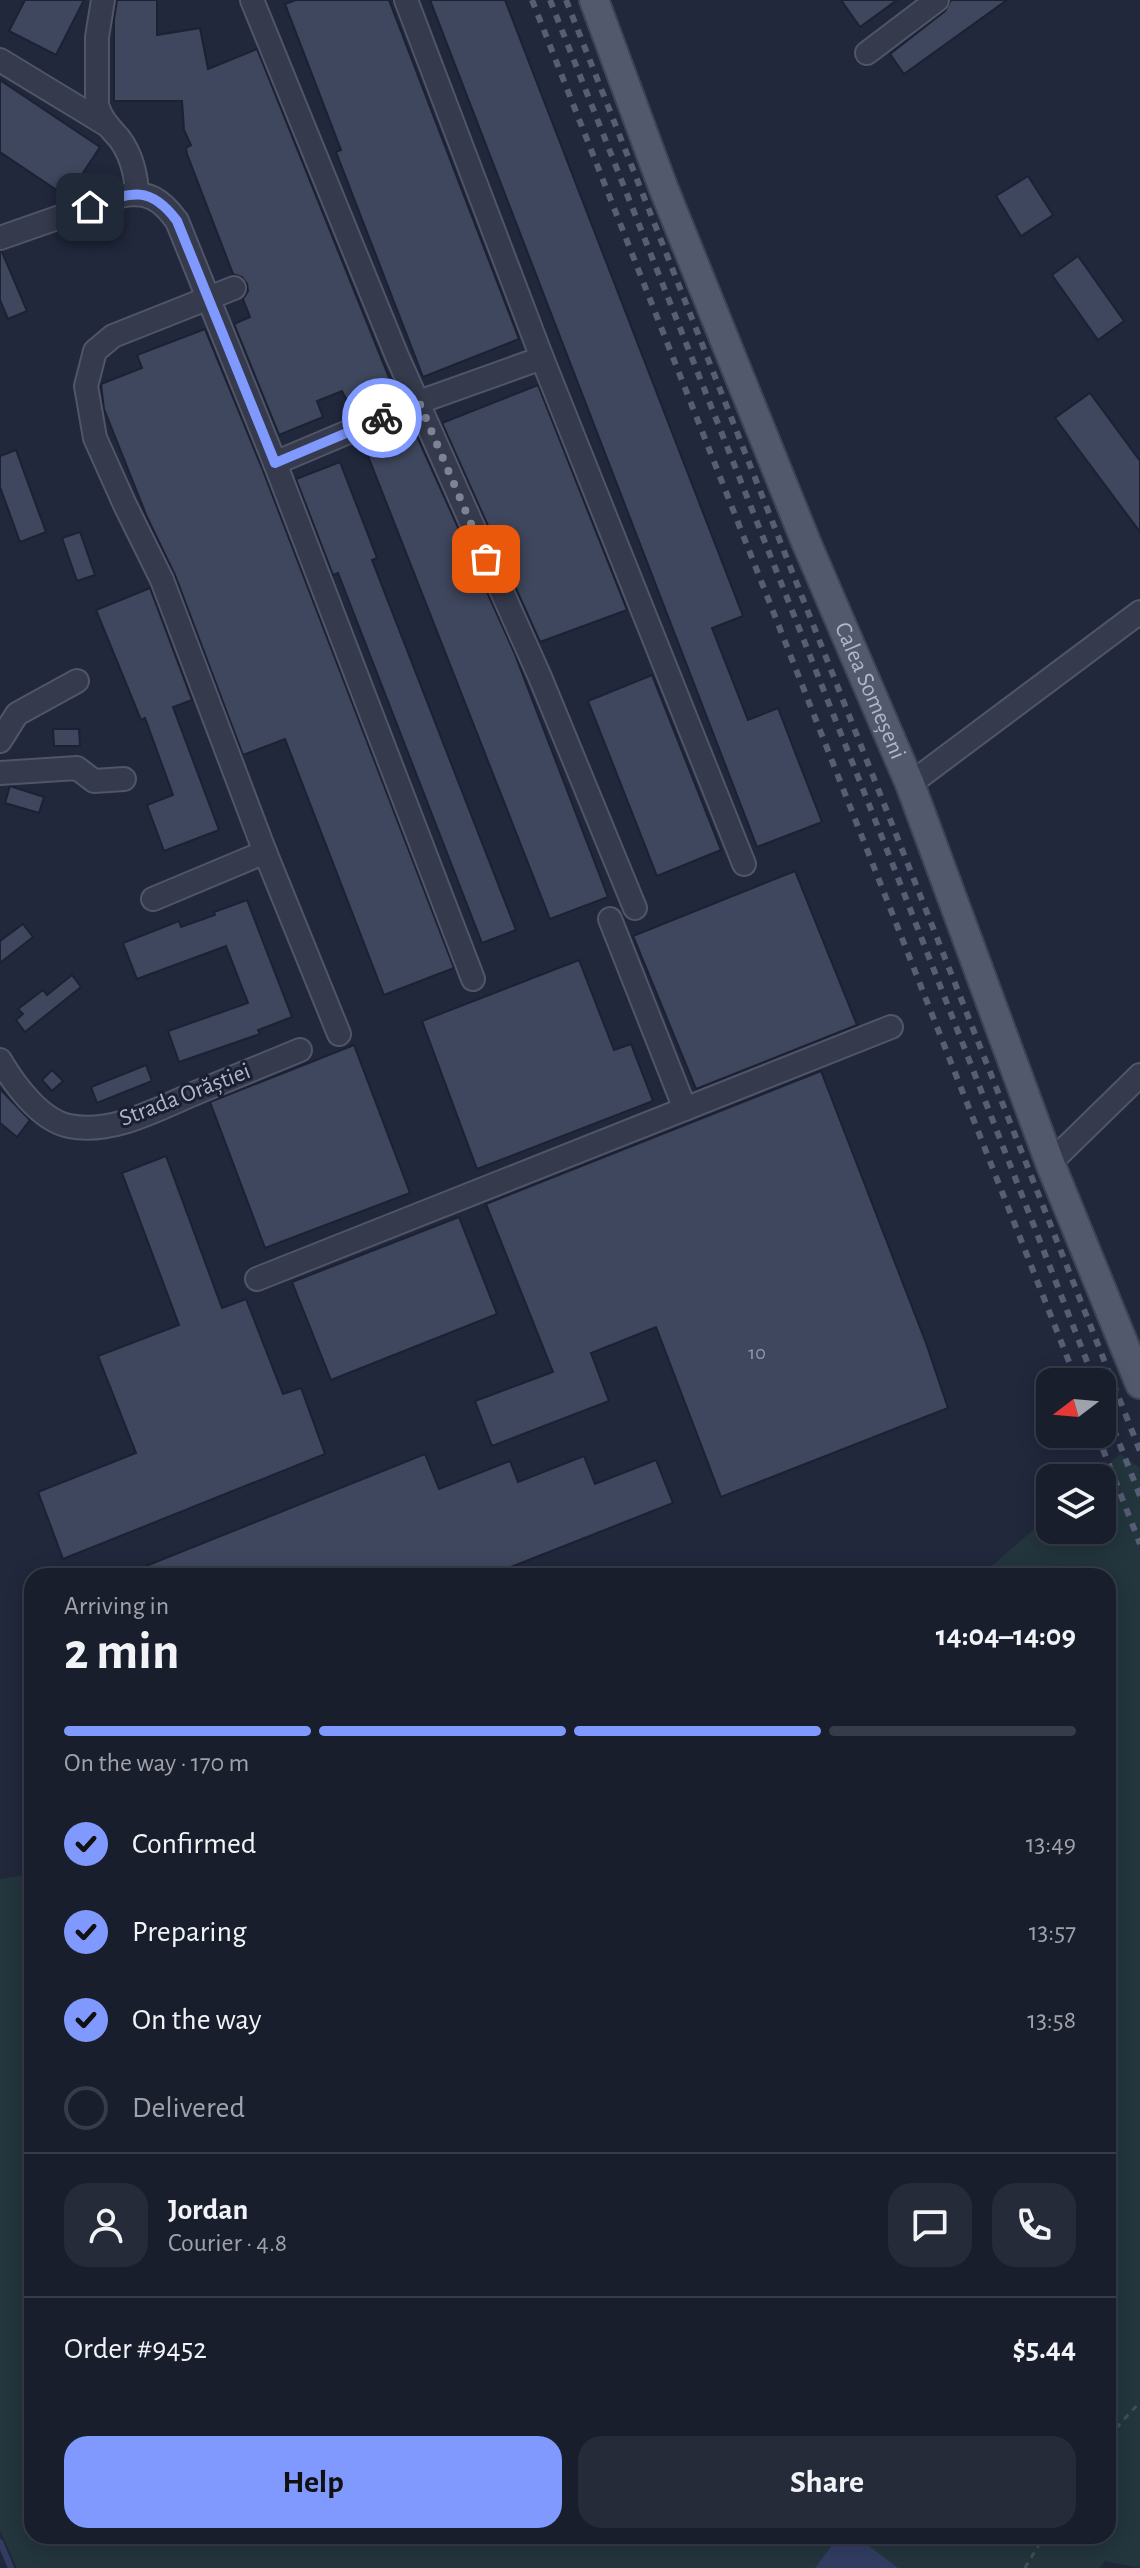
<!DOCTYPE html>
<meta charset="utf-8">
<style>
:root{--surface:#191e2d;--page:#262b39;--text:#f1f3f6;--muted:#9fa2aa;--line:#373c49;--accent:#7f99fe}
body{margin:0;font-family:"Alegreya Sans",sans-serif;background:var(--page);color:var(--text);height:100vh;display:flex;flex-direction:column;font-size:30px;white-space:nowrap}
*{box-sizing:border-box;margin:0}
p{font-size:26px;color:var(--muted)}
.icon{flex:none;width:44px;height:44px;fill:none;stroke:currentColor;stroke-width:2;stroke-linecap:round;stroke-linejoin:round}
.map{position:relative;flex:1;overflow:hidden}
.drawer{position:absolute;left:24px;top:1568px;width:1092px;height:976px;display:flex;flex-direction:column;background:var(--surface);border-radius:24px;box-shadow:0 4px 20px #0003,0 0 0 2px var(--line)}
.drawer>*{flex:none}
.needle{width:52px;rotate:254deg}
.buttons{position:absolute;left:1036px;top:1368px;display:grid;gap:16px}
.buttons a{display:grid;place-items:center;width:80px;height:80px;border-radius:16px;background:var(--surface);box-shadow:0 4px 20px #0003,0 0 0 2px var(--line);font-size:40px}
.pin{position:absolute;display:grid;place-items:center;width:68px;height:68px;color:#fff;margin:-34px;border-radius:16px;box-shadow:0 4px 12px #0006}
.courier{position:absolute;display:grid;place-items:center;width:80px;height:80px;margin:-40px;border:6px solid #7f99fe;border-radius:50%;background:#fff;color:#222;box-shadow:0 2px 10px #0007}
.overview em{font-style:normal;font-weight:700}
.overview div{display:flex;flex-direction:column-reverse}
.overview{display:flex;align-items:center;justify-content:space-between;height:136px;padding:0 40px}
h1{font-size:52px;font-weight:700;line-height:60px}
.bar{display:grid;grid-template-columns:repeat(4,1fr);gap:12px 8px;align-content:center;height:96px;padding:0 40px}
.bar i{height:10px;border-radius:6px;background:var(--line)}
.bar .current{background:var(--accent)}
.bar p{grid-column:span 4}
.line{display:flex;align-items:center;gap:20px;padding:0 40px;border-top:2px solid var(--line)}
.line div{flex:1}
.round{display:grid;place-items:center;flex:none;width:84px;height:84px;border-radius:24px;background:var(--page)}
ol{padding:0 40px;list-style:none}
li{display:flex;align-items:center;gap:24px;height:88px}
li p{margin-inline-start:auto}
li .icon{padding:8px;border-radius:50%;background:var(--accent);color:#111;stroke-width:4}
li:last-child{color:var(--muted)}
li i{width:44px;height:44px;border:4px solid var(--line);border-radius:50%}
.cta{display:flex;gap:16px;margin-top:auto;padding:16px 40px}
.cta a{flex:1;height:92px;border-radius:24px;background:var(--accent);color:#111;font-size:32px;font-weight:700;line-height:92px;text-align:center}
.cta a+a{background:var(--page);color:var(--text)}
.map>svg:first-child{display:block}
</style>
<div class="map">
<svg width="1140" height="2568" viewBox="0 0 1140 2568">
<rect width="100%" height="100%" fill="#21283c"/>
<path fill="#23353d" d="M1120,1454L1140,1468V2568L1105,2561L1100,2568H17L0,2530V1879L32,1874V2536H1108V1576H980L1050,1515V1530H1102V1478H1092Z"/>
<path fill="#323d62" d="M839,2536H856L898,2568H815Z"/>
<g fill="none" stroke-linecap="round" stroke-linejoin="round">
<path stroke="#323d62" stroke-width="6" d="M0,2542L11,2568"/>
</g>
<g fill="#3f475e" stroke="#1c2133" stroke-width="2">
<path d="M25,0H84L56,55L9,31Z"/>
<path d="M117,0H157V35L200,28L208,69L257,49L394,390L350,407L342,391L317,401L323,417L279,435L234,324L250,317L243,299L248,291L247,284L242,277L233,274L187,154L186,148L191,145L184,130L182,101H114V19Z"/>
<path d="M296,0H389L519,339L423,377L336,152L341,150L285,4Z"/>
<path d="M430,0H505L743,616L712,628L748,720L778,708L822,822L757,847Z"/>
<path d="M841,0H897L860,27Z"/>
<path d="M951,0H1007L904,74L890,54L945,11Z"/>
<path d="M0,80L100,147L67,197L0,152Z"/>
<path d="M1028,176L1053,215L1021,236L996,196Z"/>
<path d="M0,252H2L27,311L8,319L0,300Z"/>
<path d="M1078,256L1124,321L1098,340L1052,275Z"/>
<path d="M205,329L262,468L454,968L384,995L285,739L243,755L175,575L147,517L104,409L101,384L142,368L137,355Z"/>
<path d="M538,385L627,610L540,642L442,423Z"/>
<path d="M1090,393L1140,461V532L1055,418Z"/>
<path d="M415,432L514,652L608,897L550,919L366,451Z"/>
<path d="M16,450L46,532L20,542L0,487V456Z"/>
<path d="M340,462L377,558L372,560L516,930L482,943L338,573L333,575L296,479Z"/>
<path d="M80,532L95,575L77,581L62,538Z"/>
<path d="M150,588L192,700L173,707L219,830L164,851L147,805L173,795L145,718L141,720L96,610Z"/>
<path d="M652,675L721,850L657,876L588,701Z"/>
<path d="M53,729H79L80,746H54Z"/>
<path d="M10,786L44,797L39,813L5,803Z"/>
<path d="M795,871L857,1025L696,1089L633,936Z"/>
<path d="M247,900L292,1017L258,1030L260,1034L179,1062L168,1031L248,1003L226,946L137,979L123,943L179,921L181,927L215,915L214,912Z"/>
<path d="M23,924L33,937L0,963V941Z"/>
<path d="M579,960L614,1050L631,1044L653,1101L477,1169L422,1021Z"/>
<path d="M72,975L81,987L25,1032L16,1020L23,1014L18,1009L43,990L47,995Z"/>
<path d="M354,1045L410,1193L265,1248L210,1102Z"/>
<path d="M146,1065L152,1081L97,1103L91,1087Z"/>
<path d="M52,1070L63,1081L52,1091L42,1080Z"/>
<path d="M821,1071L926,1343L948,1408L721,1497L656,1327L591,1353L609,1401L492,1446L475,1401L553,1372L486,1204Z"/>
<path d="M0,1089L30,1120L17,1137L0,1123Z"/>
<path d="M166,1156L222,1308L246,1299L283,1394L301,1388L325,1454L63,1559L38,1492L136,1453L98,1356L179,1325L122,1173Z"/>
<path d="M459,1217L497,1314L331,1380L292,1282Z"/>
<path d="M425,1454L439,1489L510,1461L518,1482L584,1456L595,1484L656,1460L673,1503L488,1576H121Z"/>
</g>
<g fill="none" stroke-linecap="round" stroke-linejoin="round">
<defs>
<g id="minor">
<path d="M103,0L97,37V105C101,119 109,127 119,138C131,154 136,173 137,193"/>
<path d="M252,0L397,356L540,677L635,908"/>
<path d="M406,0L542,358L744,864"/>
<path d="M867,53L937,0"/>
<path d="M0,60L107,125"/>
<path d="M0,238L120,196C147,190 161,199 177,221L275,463L473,979"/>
<path d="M234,288L113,336L95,351L86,386L95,438L125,505L162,580L265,852L339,1034"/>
<path d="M275,463L419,402L542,358"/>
<path d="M0,741L17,714L77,681"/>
<path d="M0,773L77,768L94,781L124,779"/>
<path d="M910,784L1140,612"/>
<path d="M153,899L265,852"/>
<path d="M610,919L685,1109"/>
<path d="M0,1060C14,1084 40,1120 69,1126C113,1135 159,1108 198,1092C232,1078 266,1064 300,1050"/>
<path d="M1050,1163L1140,1075"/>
<path d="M257,1279L891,1027"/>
</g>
<g id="major">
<path id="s1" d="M594,0L663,187L806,542L910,784L1050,1163L1140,1384"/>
</g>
</defs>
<use href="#minor" stroke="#505567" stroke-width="26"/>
<use href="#major" stroke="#3e4355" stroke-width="32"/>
<g stroke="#3e5157" stroke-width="3" stroke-dasharray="6 6" stroke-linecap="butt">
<path d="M1108,2437L1140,2402"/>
<path d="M1025,2568L1044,2536"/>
</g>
<use href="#minor" stroke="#353a4c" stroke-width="22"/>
<use href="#major" stroke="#52596c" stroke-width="28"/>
<g stroke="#565d74" stroke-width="6" stroke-dasharray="8 8" stroke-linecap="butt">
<path d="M532,0L1077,1382"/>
<path d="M550,0L889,855L1095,1382"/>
<path d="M566,0L1140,1451"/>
<path d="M1102,1399L1140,1496"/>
<path d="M1097,1434L1140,1544"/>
</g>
</g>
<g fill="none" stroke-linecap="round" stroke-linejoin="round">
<path stroke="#7e8497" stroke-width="8" stroke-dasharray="0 14.4" d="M382,418L419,402L486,559"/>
<path stroke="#7f99fe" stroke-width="10" d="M90,207C129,193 149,183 177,221L275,463L382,418"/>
</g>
<g text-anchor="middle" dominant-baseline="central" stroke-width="6" stroke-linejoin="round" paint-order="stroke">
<g font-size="20" fill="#949aae">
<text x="757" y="1353">10</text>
</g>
<g font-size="24" fill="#b0b5c8" stroke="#1a1f31">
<text stroke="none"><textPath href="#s1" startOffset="744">Calea Someșeni</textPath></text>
<text transform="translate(185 1095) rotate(-21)">Strada Orăștiei</text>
</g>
</g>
</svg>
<div class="buttons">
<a><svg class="needle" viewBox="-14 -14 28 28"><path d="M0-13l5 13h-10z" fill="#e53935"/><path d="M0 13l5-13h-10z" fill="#9fa2aa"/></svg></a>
<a><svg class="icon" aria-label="layers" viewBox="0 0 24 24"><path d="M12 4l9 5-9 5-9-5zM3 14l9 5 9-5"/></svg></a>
</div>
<div class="pin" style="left:486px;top:559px;background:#ea580c"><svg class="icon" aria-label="bag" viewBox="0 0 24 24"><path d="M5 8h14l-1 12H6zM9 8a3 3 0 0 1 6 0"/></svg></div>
<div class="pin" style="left:90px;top:207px;background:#1f2937"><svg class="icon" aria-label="home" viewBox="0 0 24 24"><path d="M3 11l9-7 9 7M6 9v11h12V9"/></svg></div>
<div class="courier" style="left:382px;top:418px"><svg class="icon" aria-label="bike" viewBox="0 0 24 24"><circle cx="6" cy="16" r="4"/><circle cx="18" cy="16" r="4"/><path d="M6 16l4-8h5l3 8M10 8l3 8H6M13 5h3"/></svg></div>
<section class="drawer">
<div class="overview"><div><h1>2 min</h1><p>Arriving in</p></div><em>14:04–14:09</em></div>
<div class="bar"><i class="current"></i><i class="current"></i><i class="current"></i><i></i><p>On the way · 170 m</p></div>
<ol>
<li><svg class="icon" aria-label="check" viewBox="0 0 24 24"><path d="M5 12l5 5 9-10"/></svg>Confirmed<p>13:49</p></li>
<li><svg class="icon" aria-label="check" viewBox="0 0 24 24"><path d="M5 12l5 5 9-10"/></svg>Preparing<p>13:57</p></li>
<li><svg class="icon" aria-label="check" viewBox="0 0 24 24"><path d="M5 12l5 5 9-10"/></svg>On the way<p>13:58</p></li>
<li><i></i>Delivered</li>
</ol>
<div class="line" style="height:144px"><a class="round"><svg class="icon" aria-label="person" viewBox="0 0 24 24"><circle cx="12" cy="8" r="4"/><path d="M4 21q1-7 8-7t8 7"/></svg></a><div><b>Jordan</b><p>Courier · 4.8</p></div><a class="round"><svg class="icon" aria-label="chat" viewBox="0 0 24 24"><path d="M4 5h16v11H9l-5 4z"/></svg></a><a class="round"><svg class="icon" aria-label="phone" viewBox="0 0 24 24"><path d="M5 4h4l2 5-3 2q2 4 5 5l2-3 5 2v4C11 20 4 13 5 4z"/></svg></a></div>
<div class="line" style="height:104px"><div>Order #9452</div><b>$5.44</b></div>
<div class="cta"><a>Help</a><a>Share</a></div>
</section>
</div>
